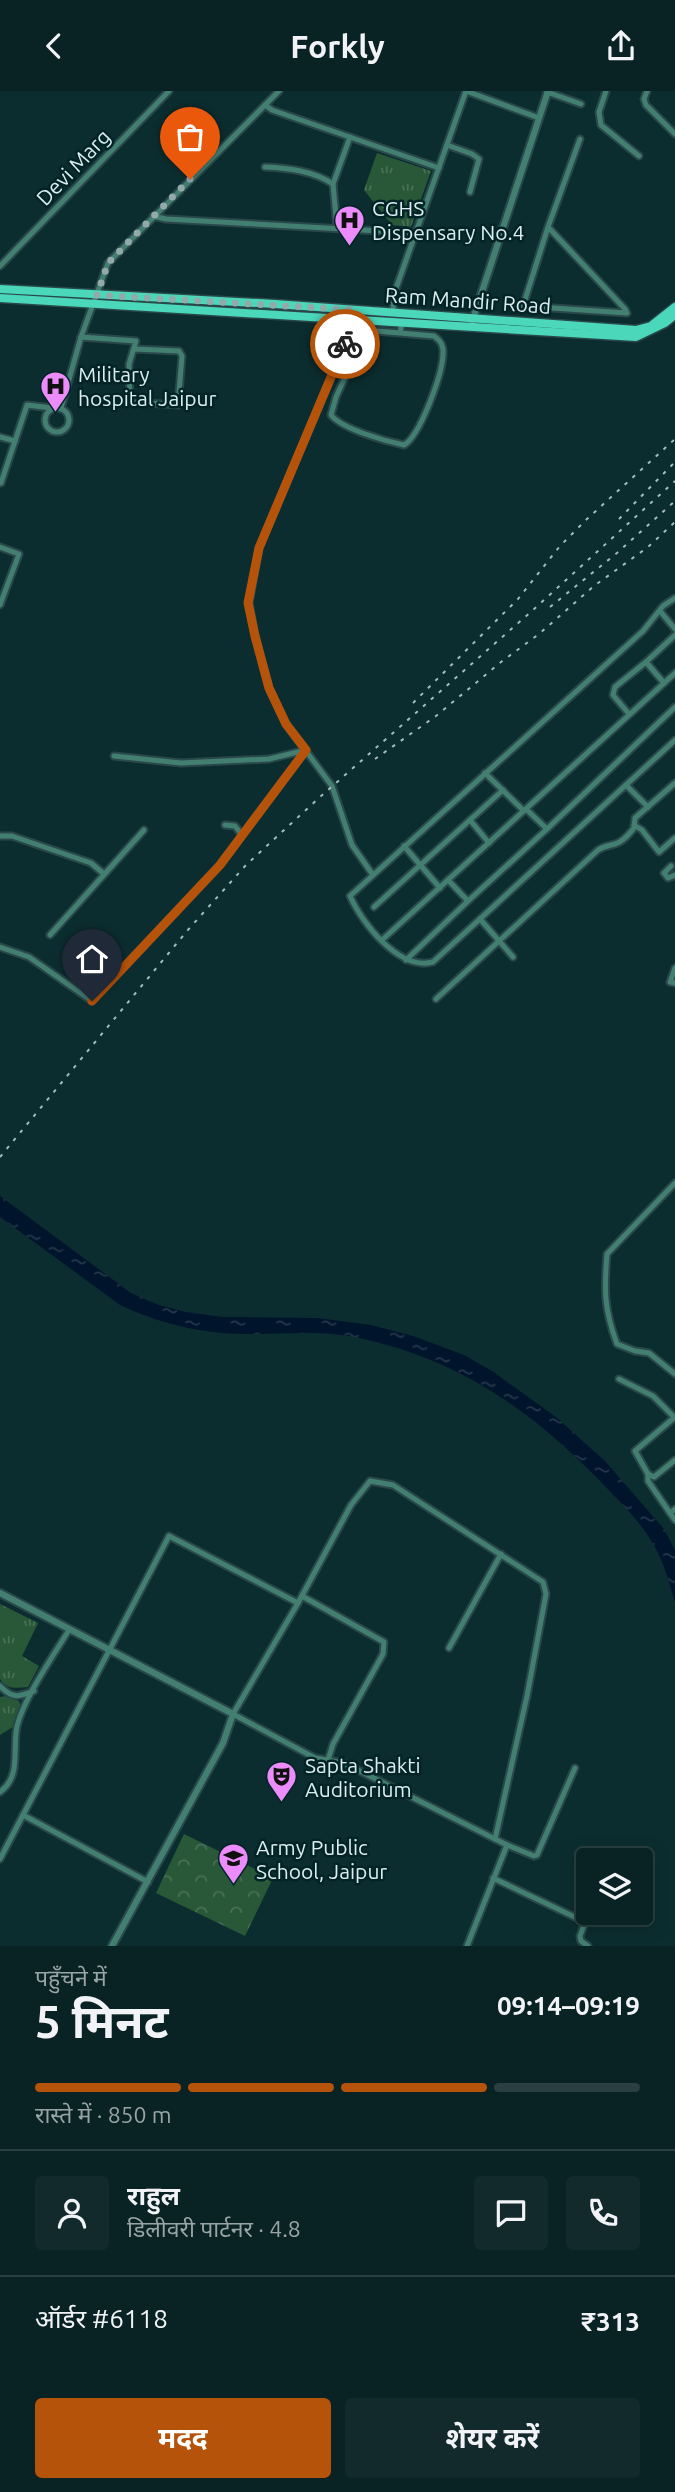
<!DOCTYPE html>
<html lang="hi">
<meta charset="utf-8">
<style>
:root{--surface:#092223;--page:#122a2b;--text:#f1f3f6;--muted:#99a4a6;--line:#293f41;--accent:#b45309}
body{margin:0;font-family:Ubuntu,"Noto Sans Devanagari",sans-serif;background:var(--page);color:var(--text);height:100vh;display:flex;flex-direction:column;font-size:26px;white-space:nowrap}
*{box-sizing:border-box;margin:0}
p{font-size:23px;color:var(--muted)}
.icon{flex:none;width:38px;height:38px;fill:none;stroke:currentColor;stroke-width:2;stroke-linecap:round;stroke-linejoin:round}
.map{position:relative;height:1855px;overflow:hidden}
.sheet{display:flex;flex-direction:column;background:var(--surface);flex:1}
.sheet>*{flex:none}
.fabs{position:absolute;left:576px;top:1757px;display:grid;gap:14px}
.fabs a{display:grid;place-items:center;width:77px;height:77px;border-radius:7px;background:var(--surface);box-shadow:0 4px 18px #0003,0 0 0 2px var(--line);font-size:35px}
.pin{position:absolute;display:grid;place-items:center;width:60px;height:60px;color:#fff;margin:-72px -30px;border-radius:50% 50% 50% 0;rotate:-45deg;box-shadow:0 0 7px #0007}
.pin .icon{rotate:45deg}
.courier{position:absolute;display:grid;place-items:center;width:70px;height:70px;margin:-35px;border:5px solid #b45309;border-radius:50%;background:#fff;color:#222;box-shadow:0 2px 9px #0007}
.overview em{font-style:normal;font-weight:700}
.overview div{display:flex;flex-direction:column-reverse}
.overview{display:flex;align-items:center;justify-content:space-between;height:119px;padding:0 35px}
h1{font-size:46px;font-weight:700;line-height:52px}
.bar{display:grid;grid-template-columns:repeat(4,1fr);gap:10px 7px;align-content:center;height:84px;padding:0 35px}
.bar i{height:9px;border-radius:5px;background:var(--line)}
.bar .selected{background:var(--accent)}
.bar p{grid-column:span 4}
.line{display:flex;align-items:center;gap:18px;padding:0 35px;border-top:2px solid var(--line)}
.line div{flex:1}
.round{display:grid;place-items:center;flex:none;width:74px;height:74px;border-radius:7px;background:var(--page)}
.button{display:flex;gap:14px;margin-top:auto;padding:14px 35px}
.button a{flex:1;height:80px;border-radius:7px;background:var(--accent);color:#fff;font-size:28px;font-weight:700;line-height:80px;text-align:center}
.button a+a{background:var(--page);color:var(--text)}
header{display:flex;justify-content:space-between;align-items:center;height:91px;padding:0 35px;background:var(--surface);font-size:32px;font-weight:700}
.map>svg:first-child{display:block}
</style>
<header><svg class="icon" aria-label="back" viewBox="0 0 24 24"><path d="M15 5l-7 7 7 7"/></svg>Forkly<svg class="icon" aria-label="share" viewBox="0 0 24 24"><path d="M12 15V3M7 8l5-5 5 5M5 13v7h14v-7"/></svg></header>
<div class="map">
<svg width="675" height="1855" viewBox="0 0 675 1855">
<defs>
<pattern id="grass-tufts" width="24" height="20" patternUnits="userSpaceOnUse" patternTransform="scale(1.75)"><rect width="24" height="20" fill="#295838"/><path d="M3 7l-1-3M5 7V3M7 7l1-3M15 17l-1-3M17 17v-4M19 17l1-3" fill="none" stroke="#477055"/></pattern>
<pattern id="park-crowns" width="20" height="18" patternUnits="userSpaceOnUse" patternTransform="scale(1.75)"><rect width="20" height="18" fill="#295838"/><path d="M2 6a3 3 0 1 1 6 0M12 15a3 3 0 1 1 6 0" fill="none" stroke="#477055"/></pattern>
<pattern id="water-ripples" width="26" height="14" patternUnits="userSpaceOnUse" patternTransform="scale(1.75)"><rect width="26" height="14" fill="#00152b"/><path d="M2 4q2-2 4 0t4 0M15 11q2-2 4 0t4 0" fill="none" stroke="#25374a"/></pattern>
</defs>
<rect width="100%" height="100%" fill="#0c2d2f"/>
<g fill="url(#grass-tufts)">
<path d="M377,62L431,80L411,136L392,134L364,99Z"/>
<path d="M0,1513L38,1532L22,1565L39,1575L28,1596C17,1597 7,1599 0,1588Z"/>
<path d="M6,1605L19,1610L21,1616L16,1634L0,1644V1606Z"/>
</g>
<path fill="url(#park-crowns)" d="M184,1743L273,1787L245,1845L156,1802Z"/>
<path fill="url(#water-ripples)" d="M0,1105L131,1202L159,1214L186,1221L223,1226L318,1227L371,1234L413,1245L464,1264L492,1280L556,1326L605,1370L664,1438L675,1459V1512C669,1491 664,1471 653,1453C639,1428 617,1408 598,1388C530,1318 457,1268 359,1247C314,1237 267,1246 222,1242C186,1239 152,1229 120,1214L0,1126Z"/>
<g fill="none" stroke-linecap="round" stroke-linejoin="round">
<defs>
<g id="minor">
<path d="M466,0L539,27"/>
<path d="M606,0L599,21L601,34L639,65"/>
<path d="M647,0L644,8L646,14L675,43"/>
<path d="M547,1L581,13"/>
<path d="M265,14L272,19L439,77"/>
<path d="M447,54L472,63L479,68L470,101"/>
<path d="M265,76C289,77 313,80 333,93L337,137"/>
<path d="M333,93L350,46"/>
<path d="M153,125L166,128L416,142"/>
<path d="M548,136L625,218L627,222L523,215L548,136L580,48"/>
<path d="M0,175L169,0"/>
<path d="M393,222L394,203L466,0"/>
<path d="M355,229L259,457L249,512L255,545L269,597L286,633L332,695L352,754L373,784"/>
<path d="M400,242L434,245C441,250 444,255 443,264C442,284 420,345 404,354C385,350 342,338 331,324L336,306L365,243L376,240L400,242L402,231"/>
<path d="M81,246L108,172L279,0"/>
<circle cx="57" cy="329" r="12"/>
<path d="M61,317L81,246L136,250L129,273L130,311L178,314L182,265L179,260L135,258"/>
<path d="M0,346L15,350"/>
<path d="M1,392L27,314L52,317"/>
<path d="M0,456L19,463L0,514"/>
<path d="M675,507L663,515L643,540L350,805C362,832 399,880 433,871L675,649"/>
<path d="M660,520L675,538"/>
<path d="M646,571L675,544"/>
<path d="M629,623L613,604L615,596L646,571L664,592"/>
<path d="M114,665L181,672L269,668L306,659"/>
<path d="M485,682L524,720"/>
<path d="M626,694L648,716"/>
<path d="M470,729L489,752"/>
<path d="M225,734L235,735L242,744"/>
<path d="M634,734L642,739L659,761L675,747"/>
<path d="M547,738L675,616"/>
<path d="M0,745H12L91,772L104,783"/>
<path d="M404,755L440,797"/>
<path d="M671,775L664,782L668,787L675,784"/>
<path d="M448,789L468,810L547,738L526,718"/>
<path d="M374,816L503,699"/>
<path d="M480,828L513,866"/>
<path d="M50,844L144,739"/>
<path d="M382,849L675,582"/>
<path d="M0,856L29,866L92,910L220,774L306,659"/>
<path d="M406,869L468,810"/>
<path d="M675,877L670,891L675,892"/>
<path d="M436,908L598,759C604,755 608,755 615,753C623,751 629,743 634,737L635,727L675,692"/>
<path d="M675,1092L607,1163C604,1199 604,1218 617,1253L635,1260L649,1262L675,1283"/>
<path d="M619,1288L653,1305L674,1326"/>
<path d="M648,1383L654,1386L675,1369"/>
<path d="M675,1418L670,1422L675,1429"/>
<path d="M670,1422L648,1390V1383L635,1360L675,1326"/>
<path d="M302,1505L384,1551L383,1563L333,1653L328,1669"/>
<path d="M298,1512L351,1414L370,1390L393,1394L543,1491L546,1503L527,1605L495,1748L507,1754L467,1855"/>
<path d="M449,1557L501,1463"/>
<path d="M0,1595C13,1608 17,1606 34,1600"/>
<path d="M0,1701C22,1685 12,1658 17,1635C24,1607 53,1565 69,1539"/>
<path d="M23,1724L148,1791"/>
<path d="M507,1754L534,1765L537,1764L575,1677"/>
<path d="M0,1768L169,1445L298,1512L233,1623L315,1667L344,1672L495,1748"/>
<path d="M493,1787L581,1829L584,1834L580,1845L581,1850L588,1855"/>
</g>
<g id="tertiary">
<path d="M472,231L548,0"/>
<path d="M0,1502L233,1623L223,1652L112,1855"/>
</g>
<g id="primary">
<path d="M0,198L275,213L636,239L651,235L675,216"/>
<path d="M0,207L636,246L665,232L675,224"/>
</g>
</defs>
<use href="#minor" stroke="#29484a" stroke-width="9"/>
<use href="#tertiary" stroke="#29484a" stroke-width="10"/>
<use href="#primary" stroke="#29484a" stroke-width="11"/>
<use href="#minor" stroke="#437f71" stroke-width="5"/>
<use href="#tertiary" stroke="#437f71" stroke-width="6"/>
<use href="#primary" stroke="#4bd7ba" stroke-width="8"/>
<g stroke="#a5bbbc" stroke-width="2" stroke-dasharray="3.5 7" stroke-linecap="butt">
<path d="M619,428L675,371"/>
<path d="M550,516L617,462L675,410"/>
<path d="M413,612L518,508L560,455L587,428L675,348"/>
<path d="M375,668L436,625L501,571L539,543L594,495L648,456L675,431"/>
<path d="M0,1066L187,840L246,774L320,706L533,519L675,390"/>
</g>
</g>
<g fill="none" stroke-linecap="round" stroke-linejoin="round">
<path stroke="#93aaab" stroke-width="7" stroke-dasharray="0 12.6" d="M190,88L108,172L97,204L357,219L345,253"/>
<path stroke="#b45309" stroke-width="9" d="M92,910L220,774L306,659L286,633L269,597L255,545L248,512L259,457L345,253"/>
</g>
<defs>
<symbol id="hospital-pin" viewBox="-11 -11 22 30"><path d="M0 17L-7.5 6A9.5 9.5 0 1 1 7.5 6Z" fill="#ec8cfb" stroke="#022426"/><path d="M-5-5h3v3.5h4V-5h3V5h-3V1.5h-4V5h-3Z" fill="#111"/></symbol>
<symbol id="theatre-pin" viewBox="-11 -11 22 30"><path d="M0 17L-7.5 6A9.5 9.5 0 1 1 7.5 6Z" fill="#ec8cfb" stroke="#022426"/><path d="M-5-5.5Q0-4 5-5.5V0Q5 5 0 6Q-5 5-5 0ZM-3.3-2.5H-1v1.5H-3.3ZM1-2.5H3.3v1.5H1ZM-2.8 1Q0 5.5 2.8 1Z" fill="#111"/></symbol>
<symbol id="school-pin" viewBox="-11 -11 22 30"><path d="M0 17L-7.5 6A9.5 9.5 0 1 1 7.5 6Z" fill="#ec8cfb" stroke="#022426"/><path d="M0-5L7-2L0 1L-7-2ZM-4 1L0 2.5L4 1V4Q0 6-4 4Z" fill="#111"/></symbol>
</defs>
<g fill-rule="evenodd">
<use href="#hospital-pin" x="332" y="112" width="35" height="47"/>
<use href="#hospital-pin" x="38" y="278" width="35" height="47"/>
<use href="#theatre-pin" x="264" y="1668" width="35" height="47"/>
<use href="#school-pin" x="216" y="1750" width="35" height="47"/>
</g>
<g text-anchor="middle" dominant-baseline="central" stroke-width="5" stroke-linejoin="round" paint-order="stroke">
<g font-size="21" fill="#dbedee" stroke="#022426">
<text transform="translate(73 76) rotate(-46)">Devi Marg</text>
<text transform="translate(468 209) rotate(4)">Ram Mandir Road</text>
</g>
<g font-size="21" fill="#dbedee" stroke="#022426" text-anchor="start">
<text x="372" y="117">CGHS<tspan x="372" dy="24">Dispensary No.4</tspan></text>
<text x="78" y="283">Military<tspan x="78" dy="24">hospital Jaipur</tspan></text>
<text x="305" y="1674">Sapta Shakti<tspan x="305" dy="24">Auditorium</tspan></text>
<text x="256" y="1756">Army Public<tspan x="256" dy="24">School, Jaipur</tspan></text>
</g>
</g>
</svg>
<div class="fabs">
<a><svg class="icon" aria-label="layers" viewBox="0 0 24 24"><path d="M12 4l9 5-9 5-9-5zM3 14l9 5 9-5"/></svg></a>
</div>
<div class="pin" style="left:190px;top:88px;background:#ea580c"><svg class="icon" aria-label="bag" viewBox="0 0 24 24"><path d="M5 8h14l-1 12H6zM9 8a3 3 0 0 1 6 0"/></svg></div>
<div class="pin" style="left:92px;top:910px;background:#1f2937"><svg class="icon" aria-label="home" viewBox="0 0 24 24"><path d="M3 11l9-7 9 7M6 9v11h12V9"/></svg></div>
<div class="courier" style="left:345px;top:253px"><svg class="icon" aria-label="bike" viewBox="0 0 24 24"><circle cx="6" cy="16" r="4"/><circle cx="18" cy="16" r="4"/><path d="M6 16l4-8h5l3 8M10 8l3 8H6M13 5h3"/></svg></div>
</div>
<section class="sheet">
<div class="overview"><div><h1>5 मिनट</h1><p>पहुँचने में</p></div><em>09:14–09:19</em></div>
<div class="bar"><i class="selected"></i><i class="selected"></i><i class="selected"></i><i></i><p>रास्ते में · 850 m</p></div>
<div class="line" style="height:126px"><a class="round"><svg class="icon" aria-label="person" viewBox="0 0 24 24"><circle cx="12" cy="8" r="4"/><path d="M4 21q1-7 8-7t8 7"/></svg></a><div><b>राहुल</b><p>डिलीवरी पार्टनर · 4.8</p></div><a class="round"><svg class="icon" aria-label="chat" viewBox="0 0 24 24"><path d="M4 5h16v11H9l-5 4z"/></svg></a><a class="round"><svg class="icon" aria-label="phone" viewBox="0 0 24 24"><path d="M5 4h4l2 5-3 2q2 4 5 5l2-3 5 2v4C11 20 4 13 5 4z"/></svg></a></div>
<div class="line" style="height:91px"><div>ऑर्डर #6118</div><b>₹313</b></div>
<div class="button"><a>मदद</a><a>शेयर करें</a></div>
</section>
